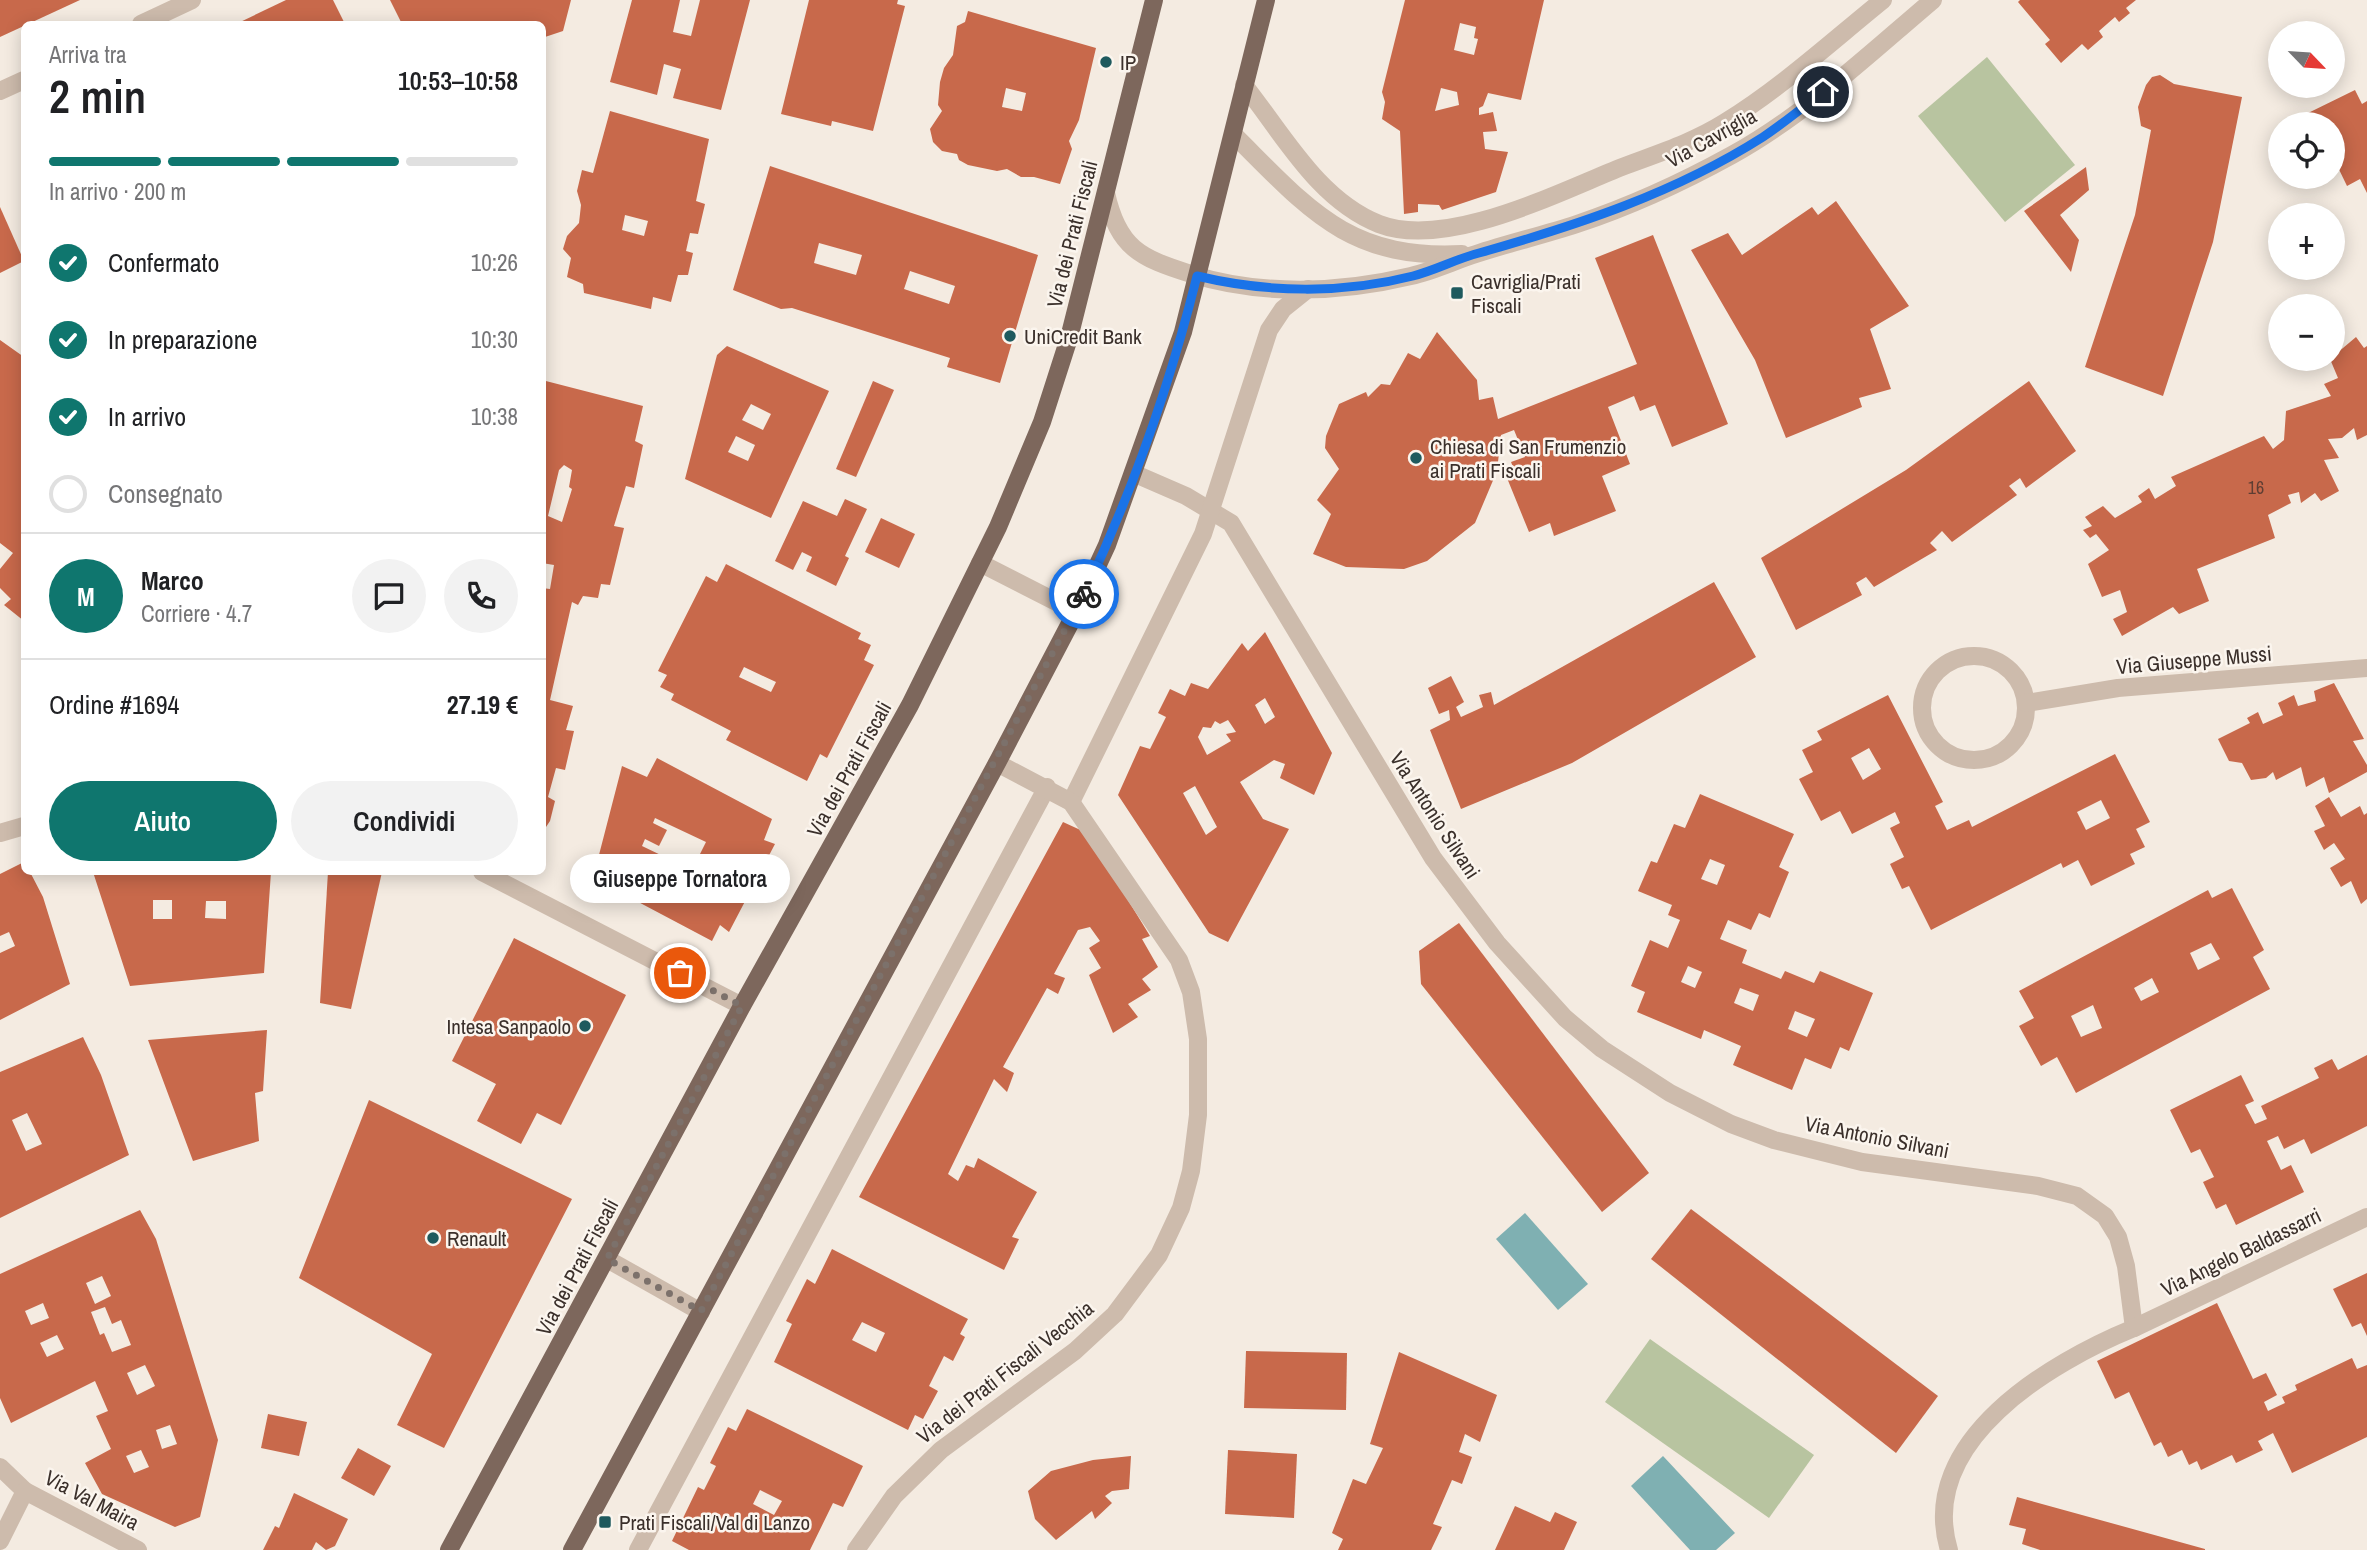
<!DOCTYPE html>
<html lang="it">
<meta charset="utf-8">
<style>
:root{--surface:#fff;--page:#f2f2f2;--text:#202124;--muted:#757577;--line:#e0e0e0;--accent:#0f766e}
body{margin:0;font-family:"Archivo Narrow",sans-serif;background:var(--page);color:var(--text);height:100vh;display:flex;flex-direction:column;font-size:26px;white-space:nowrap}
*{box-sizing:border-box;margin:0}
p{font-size:23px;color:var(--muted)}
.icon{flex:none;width:38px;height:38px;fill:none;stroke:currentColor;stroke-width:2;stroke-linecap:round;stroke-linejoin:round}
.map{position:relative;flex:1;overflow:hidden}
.side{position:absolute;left:21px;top:21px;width:525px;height:854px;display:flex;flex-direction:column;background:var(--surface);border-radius:10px;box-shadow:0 4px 18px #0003}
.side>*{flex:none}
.needle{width:46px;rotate:115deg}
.fabs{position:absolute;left:2268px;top:21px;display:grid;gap:14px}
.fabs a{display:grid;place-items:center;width:77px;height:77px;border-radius:50%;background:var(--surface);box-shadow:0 4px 18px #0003;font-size:35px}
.pin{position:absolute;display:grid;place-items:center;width:60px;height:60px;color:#fff;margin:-30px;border:4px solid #fff;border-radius:50%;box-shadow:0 2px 7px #0007}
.courier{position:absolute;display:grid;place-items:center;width:70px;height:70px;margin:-35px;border:5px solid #1a73e8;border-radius:50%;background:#fff;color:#222;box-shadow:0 2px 9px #0007}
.bubble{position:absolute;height:49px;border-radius:24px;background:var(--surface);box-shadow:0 4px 18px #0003;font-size:23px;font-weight:600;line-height:49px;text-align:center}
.overview em{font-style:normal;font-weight:600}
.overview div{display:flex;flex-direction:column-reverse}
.overview{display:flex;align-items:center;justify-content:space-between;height:119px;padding:0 28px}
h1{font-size:46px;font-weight:600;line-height:52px}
.bar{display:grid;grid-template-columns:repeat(4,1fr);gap:10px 7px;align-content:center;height:84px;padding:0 28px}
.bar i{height:9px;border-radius:5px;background:var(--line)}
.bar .selected{background:var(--accent)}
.bar p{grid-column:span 4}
.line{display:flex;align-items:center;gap:18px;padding:0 28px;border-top:2px solid var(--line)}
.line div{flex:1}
.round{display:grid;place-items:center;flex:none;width:74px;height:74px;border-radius:37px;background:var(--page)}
ol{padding:0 28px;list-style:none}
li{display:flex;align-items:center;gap:21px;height:77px}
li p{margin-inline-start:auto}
li .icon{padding:7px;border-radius:50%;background:var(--accent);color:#fff;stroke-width:4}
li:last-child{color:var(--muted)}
li i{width:38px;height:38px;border:4px solid var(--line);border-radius:50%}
.action{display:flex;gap:14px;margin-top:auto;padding:14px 28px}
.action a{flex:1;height:80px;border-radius:42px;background:var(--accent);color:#fff;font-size:28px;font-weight:600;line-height:80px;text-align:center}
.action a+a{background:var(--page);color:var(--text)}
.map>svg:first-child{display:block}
</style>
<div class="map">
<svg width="2367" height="1550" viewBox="0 0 2367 1550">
<rect width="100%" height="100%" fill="#f4ebe1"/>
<g fill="#b8c4a0">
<path d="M1987,57L2075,165L2005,222L1918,116Z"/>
<path d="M1650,1339L1814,1455L1769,1518L1605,1402Z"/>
</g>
<g fill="#7fb0b2">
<path d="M1525,1213L1588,1284L1558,1310L1496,1239Z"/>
<path d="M1663,1456L1735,1533L1716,1550H1690L1631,1486Z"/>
</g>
<g fill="#c8694b" fill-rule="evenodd">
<path d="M0,0H80L0,37Z"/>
<path d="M286,0H333L345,24H236Z"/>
<path d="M390,0H571L563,31L542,38V24H402Z"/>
<path d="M632,0H680L673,32L691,36L700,0H750L721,110L673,98L681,69L664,64L657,95L610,82Z"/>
<path d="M809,0H898L897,4L905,6L873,131L832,121L831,126L781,114Z"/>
<path d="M1405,0H1544L1521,100L1488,93L1483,106L1479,108V115L1493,112L1497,131L1483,132L1485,149L1508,152L1496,192L1442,210L1439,205L1418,204V212L1404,214L1400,131L1382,119L1385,102L1382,92ZM1460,23L1476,27L1474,38L1478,39L1474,55L1454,50ZM1441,88L1457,92L1459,105L1435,111Z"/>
<path d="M2020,0H2136L2126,8L2130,13L2119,22L2115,17L2099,31L2103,37L2088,50L2082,44L2061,63L2045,44L2050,40L2018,2Z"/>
<path d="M968,11L1096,48L1079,120L1069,141L1072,149L1060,184L1034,177H1021L1007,169L997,171L968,165L959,160L957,154L942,151L933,142L930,129L942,111L938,105L940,82L944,68L953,55L957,26L965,22ZM1006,88L1026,93L1022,111L1002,107Z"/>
<path d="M2160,75L2174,84L2242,97L2213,242L2163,396L2085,367L2135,215L2151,130L2141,126L2138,107L2146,85L2152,77Z"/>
<path d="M2355,90L2362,104L2367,101V193L2360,179L2347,186L2333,157V124H2309L2304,115Z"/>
<path d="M610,111L709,139L696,201L705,204L698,234L690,233L686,251L693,253L688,275H678L671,302L653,297L651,309L584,293L583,284L567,277L571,258L563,249L567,236L579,223L581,205L577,191L582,170L593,173ZM625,215L648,221L644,236L622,230Z"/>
<path d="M770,166L1038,255L1000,383L947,367L950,358L792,308L781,309L733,290ZM819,243L862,255L856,275L814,263ZM910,271L955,286L949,304L904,289Z"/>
<path d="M2086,167L2089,190L2060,215L2079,240L2071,272L2024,211Z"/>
<path d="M1836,201L1909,306L1870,329L1891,389L1859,398L1862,407L1786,438L1755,360L1691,250L1728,233L1742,255L1812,207L1818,215Z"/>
<path d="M0,207L24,261L0,273Z"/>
<path d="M1653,235L1728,424L1672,447L1655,405L1640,411L1634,396L1608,407L1630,464L1602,476L1616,511L1554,536L1550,523L1529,532L1507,478L1516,474L1511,462L1525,457L1514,430L1501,435L1497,471L1475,523L1427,561L1404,569L1346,567L1313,554L1331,514L1317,500L1339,469L1325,448L1326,436L1339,404L1366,392L1368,397L1381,384L1390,385L1408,353L1420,359L1437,332L1477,380L1479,400L1493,397L1498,419L1637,364L1595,258Z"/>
<path d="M2356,337L2364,348L2367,346V435L2357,440L2354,428L2342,438L2328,439L2339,458L2324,460L2339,491L2321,501L2315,493L2301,503L2299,492L2288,495L2291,503L2268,515L2275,538L2197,569L2209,601L2179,614L2173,607L2122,636L2113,619L2127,612L2120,590L2102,597L2088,564L2109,550L2096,534L2090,538L2083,530L2092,526L2085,517L2103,506L2115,518L2142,502L2138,496L2149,488L2155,499L2176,486L2171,477L2264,436L2273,449L2284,440L2286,411L2331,396L2324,384L2338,378L2330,359Z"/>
<path d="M0,340L24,357V621L4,605L11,599L0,588V569L13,553L0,543Z"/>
<path d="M727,346L829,391L771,518L685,479L717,355ZM751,404L771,414L763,430L742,420ZM736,436L755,445L748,461L728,452Z"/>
<path d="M542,380L643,406L635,441L643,445L634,488L626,486L614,526L624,528L610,585L601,584L598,598L583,596L578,605L572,602L550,700L573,706L566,730L574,731L565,770L556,768L548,797L555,801L550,821L542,833V588L550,589L554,565L542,563ZM564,465L572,470L569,487L572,489L562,522L548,516L559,470Z"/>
<path d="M873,381L894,390L856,477L836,469Z"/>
<path d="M2029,381L2076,451L2026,488L2020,478L2009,486L2017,495L1952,542L1942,531L1930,543L1937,550L1874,587L1866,577L1856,583L1862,595L1796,630L1761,558L1906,470Z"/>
<path d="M845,499L867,509L845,556L849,558L836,586L806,571L812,557L802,552L793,570L775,561L803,501L837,516Z"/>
<path d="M881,518L915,534L899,568L865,552Z"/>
<path d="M726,564L861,633L858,639L871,645L864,660L874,665L827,758L820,754L807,781L726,740L731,731L671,700L674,694L660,687L667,675L658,671L706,576L717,582ZM744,667L776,682L771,692L739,677Z"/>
<path d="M1714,582L1756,657L1572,763L1461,809L1430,730L1450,720L1449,710L1439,714L1428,688L1451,676L1464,702L1456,707L1461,717L1483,707L1479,695L1491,692L1494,705Z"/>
<path d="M1265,632L1332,753L1314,795L1280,778L1285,764L1274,760L1240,782L1263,819L1289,829L1228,942L1209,933L1118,795L1140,746L1150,749L1166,717L1158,713L1170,689L1185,696L1191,683L1208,689L1242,643L1248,651ZM1265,698L1275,717L1265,724L1255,705ZM1228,720L1236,732L1226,734L1231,741L1207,755L1198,737L1203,727L1211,728L1215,721L1220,724ZM1195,786L1217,827L1206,835L1183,793Z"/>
<path d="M2334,683L2364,739L2353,741L2367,765V772L2329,793L2324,777L2306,787L2301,767L2276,780L2273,772L2266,778L2251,780L2242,763L2229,761L2218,739L2250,723L2247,718L2258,712L2263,724L2283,715L2278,703L2294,695L2298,706L2316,701L2314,691Z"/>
<path d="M1888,695L1943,802L1935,806L1947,830L1969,820L1972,827L2115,754L2150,822L2136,829L2145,847L2130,854L2135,864L2091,886L2078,860L2063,868L2061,863L1931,930L1909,886L1902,889L1890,864L1904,857L1890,828L1900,823L1895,812L1852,834L1840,811L1821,821L1799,779L1813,772L1802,750L1822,740L1817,731ZM1869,748L1881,769L1863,780L1851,758ZM2101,800L2110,818L2086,830L2077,812Z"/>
<path d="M657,758L772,819L764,840L775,844L729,932L720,925L712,941L593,878L622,766L647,777ZM655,818L706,842L692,870L642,846L645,839L659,846L667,830L653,823Z"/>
<path d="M1700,794L1794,834L1779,867L1789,872L1770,918L1759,913L1751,930L1728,920L1720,939L1747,950L1742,963L1781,979L1785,971L1814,983L1820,971L1873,993L1849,1051L1840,1047L1831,1069L1805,1058L1792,1090L1733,1065L1741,1046L1704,1030L1701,1039L1637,1012L1645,992L1631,986L1650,940L1668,948L1680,920L1668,915L1672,905L1638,891L1651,861L1657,863L1674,824L1685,828ZM1710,859L1725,865L1717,885L1701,879ZM1688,966L1702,972L1695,988L1681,982ZM1740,988L1759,995L1753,1011L1734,1003ZM1795,1011L1815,1019L1807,1037L1788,1029Z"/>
<path d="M2329,797L2341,817L2360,806L2364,815L2367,813V899L2361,904L2351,881L2341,887L2330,868L2345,859L2334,843L2324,850L2314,831L2325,826L2315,806Z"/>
<path d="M1063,822L1087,833L1150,936L1142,939L1158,967L1142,979L1151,990L1128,1004L1138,1017L1113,1033L1089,975L1101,968L1089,948L1100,941L1090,927L1078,930L1054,974L1065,978L1058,994L1047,988L1003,1067L1014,1073L1007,1092L994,1079L948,1174L958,1181L966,1165L974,1168L978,1158L1037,1192L1012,1237L1019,1239L1004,1270L859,1197Z"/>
<path d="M24,862V872H30L43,897L70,984L0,1020V953L15,946L9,932L0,936V874Z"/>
<path d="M93,872H271L264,973L130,986ZM153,900H172V919H153ZM206,901H226V919L205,918Z"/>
<path d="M328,872H382L351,1009L320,1003Z"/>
<path d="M2232,888L2264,950L2253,957L2270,989L2076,1093L2057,1057L2041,1066L2019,1026L2034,1018L2019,991L2208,890L2212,898ZM2211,943L2220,959L2198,970L2190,953ZM2152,978L2159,992L2141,1001L2134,988ZM2093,1005L2102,1028L2081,1037L2071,1016Z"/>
<path d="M1459,923L1649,1173L1602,1212L1421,984L1419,951Z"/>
<path d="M514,938L626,995L561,1125L537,1113L521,1144L477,1121L496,1084L452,1061Z"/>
<path d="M267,1030L263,1091L255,1093L259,1141L193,1161L148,1040Z"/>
<path d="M83,1037L101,1075L129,1155L0,1218V1072ZM27,1113L42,1144L26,1151L12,1120Z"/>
<path d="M2367,1055V1126L2311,1154L2304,1139L2284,1149L2278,1136L2267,1141L2281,1170L2291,1165L2304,1192L2236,1225L2226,1204L2216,1209L2203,1182L2214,1177L2200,1149L2191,1153L2170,1110L2241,1075L2254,1101L2245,1105L2255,1124L2267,1119L2261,1106L2319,1078L2314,1068L2332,1059L2338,1070Z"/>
<path d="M369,1100L572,1199L444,1448L397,1425L432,1354L299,1278Z"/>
<path d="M1691,1209L1938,1396L1896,1453L1651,1259Z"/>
<path d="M140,1210L156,1239L218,1440L200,1517L175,1527L102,1494L85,1463L111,1449L96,1416L108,1411L95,1381L11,1423L0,1398V1274ZM102,1276L111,1296L95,1304L86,1283ZM43,1303L49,1318L31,1325L25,1311ZM105,1307L112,1324L121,1320L131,1345L112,1352L104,1333L100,1335L91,1312ZM57,1335L64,1349L47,1357L40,1343ZM145,1365L155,1386L137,1395L127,1373ZM170,1425L177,1444L162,1449L156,1430ZM141,1450L149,1467L134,1473L126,1456Z"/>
<path d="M832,1249L968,1319L960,1334L965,1337L953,1361L944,1356L929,1386L938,1391L923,1419L915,1415L908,1430L774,1362L792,1324L786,1321L807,1279L815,1284ZM862,1322L885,1333L876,1352L852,1340Z"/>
<path d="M2367,1273V1336L2361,1323L2352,1327L2333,1289Z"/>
<path d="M2217,1303L2253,1379L2266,1373L2277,1395L2264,1402L2268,1411L2285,1403L2282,1397L2297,1390L2295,1385L2352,1358L2357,1369L2367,1365V1437L2292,1473L2273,1433L2258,1441L2263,1450L2236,1463L2232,1455L2201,1470L2197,1461L2189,1465L2182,1450L2168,1457L2161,1442L2154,1446L2129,1392L2115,1399L2097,1361Z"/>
<path d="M1246,1351L1347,1353L1346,1410L1244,1408Z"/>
<path d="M1399,1352L1497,1395L1480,1442L1465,1434L1459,1452L1472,1457L1462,1484L1452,1480L1433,1524L1442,1527L1431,1550H1338L1343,1539L1332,1533L1353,1479L1366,1484L1383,1448L1370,1444Z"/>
<path d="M747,1409L863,1466L843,1507L833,1503L810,1550H689L672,1541L698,1487L704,1490L716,1466L710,1463L728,1427L736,1431ZM760,1490L782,1501L774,1515L753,1504Z"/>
<path d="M268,1414L307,1422L299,1456L261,1448Z"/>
<path d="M358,1448L391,1466L374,1496L341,1478Z"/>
<path d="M1228,1450L1297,1454L1294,1518L1225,1514Z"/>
<path d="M1131,1456L1129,1489L1112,1491L1105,1496L1112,1503L1095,1519L1092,1511L1056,1540L1035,1519L1028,1491L1051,1471L1093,1460Z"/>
<path d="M294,1493L348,1519L335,1546L326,1550L316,1542L312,1550H263L275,1526L279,1528Z"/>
<path d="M2017,1497L2205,1549V1550H2040L2022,1544L2026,1529L2009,1525Z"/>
<path d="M1515,1506L1550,1522L1555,1512L1577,1522L1564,1550H1495Z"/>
</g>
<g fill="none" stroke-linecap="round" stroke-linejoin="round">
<g stroke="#cdbbac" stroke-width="18">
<path d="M141,24L192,0"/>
<path d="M1244,85C1283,134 1318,200 1379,224C1446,250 1559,192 1622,167C1656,154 1692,143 1724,123C1781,88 1831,42 1883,0"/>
<path d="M0,91L24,80"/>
<path d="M1233,134C1308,208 1347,260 1462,254"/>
<path d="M1106,193C1118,248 1140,258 1191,274C1261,296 1340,293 1411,276C1433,271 1454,261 1476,254C1509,243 1544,235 1577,224C1631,206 1683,182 1732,155C1806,114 1869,54 1933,0"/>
<path d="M1133,473L1186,496L1231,523L1433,858L1497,943L1565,1018L1602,1049L1670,1093L1731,1124L1774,1140L1862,1162L2038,1186L2077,1196L2105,1216L2118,1237L2126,1266L2134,1328C2051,1362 1916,1441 1949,1550"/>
<path d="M980,563L1076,612"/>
<circle cx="1974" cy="708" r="52"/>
<path d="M2026,703L2118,688L2367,668"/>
<path d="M1071,802L1203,534L1269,330L1283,309L1308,289"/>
<path d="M0,833L24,826"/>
<path d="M482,872L742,1006"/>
<path d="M607,1259L701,1312"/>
<path d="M2134,1328L2367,1217"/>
<path d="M0,1467L25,1491"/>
<path d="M0,1541L25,1491L138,1550"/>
<path d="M638,1550L1047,787"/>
<path d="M856,1550L894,1496L941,1450L1075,1351L1115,1314L1159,1255L1181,1208L1191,1171L1198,1115V1039L1191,992L1179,960L1071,802L997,763"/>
</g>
<g stroke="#7d675c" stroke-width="18">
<path d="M449,1550L742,1006L910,705L998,527L1042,422L1069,338L1154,0"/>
<path d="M572,1550L997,763L1076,612L1107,545L1183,332L1266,0"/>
</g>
</g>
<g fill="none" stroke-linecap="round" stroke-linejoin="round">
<path stroke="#7c716b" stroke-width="7" stroke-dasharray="0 12.6" d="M680,973L742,1006L607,1259L701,1311L1084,594"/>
<path stroke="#1a73e8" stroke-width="9" d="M1084,594C1132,493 1170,384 1197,276C1268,293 1343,294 1413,276C1436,270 1456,259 1479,253C1578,225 1675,193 1763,137C1784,123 1803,107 1823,92"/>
</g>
<g fill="#1f5a5e" stroke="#fbf5ee" stroke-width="2.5">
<circle cx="1106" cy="62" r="7"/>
<rect x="1450" y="286" width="14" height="14" rx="3.5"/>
<circle cx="1010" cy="336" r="7"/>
<circle cx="1416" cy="458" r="7"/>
<circle cx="585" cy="1026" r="7"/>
<circle cx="433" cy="1238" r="7"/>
<rect x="598" y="1515" width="14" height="14" rx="3.5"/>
</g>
<g text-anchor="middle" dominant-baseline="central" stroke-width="5" stroke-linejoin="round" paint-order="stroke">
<g font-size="18" fill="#5e3e33">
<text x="2256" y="487">16</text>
</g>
<g font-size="21" fill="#3b302b" stroke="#fbf5ee" text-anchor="start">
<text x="1120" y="62">IP</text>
<text x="1471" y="281">Cavriglia/Prati<tspan x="1471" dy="24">Fiscali</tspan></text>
<text x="1024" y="336">UniCredit Bank</text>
<text x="1430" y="446">Chiesa di San Frumenzio<tspan x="1430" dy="24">ai Prati Fiscali</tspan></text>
<text x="571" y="1026" text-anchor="end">Intesa Sanpaolo</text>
<text x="447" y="1238">Renault</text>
<text x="619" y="1522">Prati Fiscali/Val di Lanzo</text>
</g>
<g font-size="21" fill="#3b302b" stroke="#fbf5ee">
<text transform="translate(1711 138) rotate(-29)">Via Cavriglia</text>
<text transform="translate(1072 234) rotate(-76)">Via dei Prati Fiscali</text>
<text transform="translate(2194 660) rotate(-5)">Via Giuseppe Mussi</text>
<text transform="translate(849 769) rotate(-61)">Via dei Prati Fiscali</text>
<text transform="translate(1435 815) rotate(57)">Via Antonio Silvani</text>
<text transform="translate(1877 1137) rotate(11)">Via Antonio Silvani</text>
<text transform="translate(2241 1252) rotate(-26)">Via Angelo Baldassarri</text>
<text transform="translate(577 1267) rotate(-62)">Via dei Prati Fiscali</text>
<text transform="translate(1005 1372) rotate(-38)">Via dei Prati Fiscali Vecchia</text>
<text transform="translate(92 1500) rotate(28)">Via Val Maira</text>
</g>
</g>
</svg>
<div class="fabs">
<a><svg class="needle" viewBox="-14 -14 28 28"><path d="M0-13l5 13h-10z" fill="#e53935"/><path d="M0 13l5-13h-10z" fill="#757577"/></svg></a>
<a><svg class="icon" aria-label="locate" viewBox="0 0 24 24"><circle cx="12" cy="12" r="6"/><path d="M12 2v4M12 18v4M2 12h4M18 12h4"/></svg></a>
<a>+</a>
<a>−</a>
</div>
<div class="pin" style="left:680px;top:973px;background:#ea580c"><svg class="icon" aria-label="bag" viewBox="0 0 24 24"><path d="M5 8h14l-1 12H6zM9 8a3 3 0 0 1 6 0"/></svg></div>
<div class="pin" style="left:1823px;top:92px;background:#1f2937"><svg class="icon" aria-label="home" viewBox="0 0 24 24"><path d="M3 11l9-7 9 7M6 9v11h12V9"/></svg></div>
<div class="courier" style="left:1084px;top:594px"><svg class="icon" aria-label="bike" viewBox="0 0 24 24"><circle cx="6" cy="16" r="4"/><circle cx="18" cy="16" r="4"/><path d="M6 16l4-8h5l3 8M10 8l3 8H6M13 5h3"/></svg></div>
<div class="bubble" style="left:570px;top:854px;width:220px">Giuseppe Tornatora</div>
<section class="side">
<div class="overview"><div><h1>2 min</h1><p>Arriva tra</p></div><em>10:53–10:58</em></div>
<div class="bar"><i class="selected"></i><i class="selected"></i><i class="selected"></i><i></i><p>In arrivo · 200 m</p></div>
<ol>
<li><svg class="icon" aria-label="check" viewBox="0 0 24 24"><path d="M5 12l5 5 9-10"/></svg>Confermato<p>10:26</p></li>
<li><svg class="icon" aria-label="check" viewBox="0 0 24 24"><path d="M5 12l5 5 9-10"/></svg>In preparazione<p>10:30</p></li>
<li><svg class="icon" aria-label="check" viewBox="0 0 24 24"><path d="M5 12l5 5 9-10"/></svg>In arrivo<p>10:38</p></li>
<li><i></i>Consegnato</li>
</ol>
<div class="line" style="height:126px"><b class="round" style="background:var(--accent);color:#fff">M</b><div><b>Marco</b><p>Corriere · 4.7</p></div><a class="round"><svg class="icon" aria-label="chat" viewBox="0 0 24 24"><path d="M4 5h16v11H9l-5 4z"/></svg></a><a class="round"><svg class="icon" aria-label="phone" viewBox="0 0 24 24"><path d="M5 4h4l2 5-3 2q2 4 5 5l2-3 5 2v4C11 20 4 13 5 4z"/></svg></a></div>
<div class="line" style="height:91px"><div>Ordine #1694</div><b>27.19 €</b></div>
<div class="action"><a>Aiuto</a><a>Condividi</a></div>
</section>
</div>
